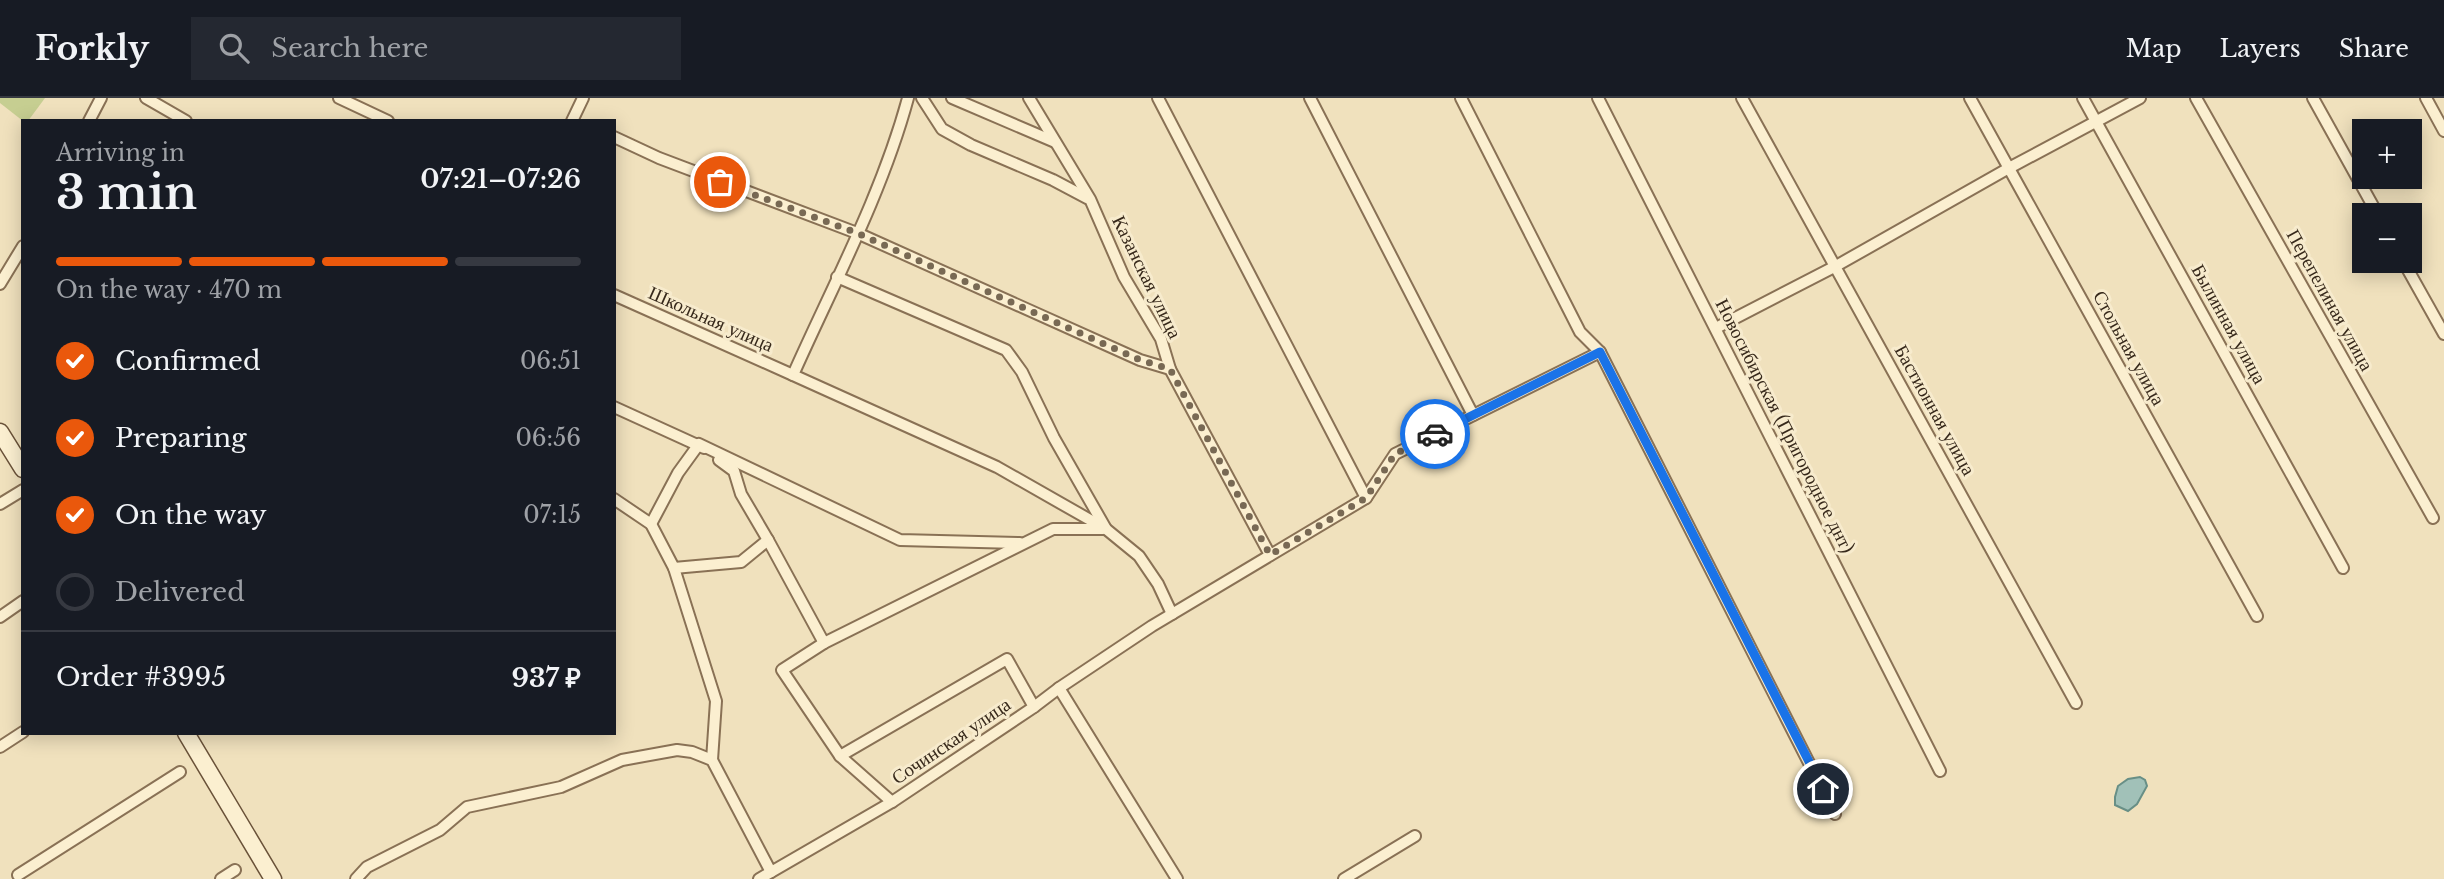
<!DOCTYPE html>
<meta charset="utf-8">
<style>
:root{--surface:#171b24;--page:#242831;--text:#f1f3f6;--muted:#9ea1a6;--line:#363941;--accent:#ea580c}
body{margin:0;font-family:"Libre Baskerville",serif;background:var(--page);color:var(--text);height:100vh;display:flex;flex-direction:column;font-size:26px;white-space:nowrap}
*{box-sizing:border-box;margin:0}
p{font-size:23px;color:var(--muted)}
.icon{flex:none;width:38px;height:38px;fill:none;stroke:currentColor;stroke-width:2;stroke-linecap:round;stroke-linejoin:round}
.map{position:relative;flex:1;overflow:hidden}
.side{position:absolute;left:21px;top:21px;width:595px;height:616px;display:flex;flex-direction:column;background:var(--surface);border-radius:0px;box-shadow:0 4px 18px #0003}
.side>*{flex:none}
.buttons{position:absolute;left:2352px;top:21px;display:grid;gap:14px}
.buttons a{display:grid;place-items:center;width:70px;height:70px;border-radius:0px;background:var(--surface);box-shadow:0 4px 18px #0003;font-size:35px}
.pin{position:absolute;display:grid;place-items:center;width:60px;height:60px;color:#fff;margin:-30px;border:4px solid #fff;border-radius:50%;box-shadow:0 2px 7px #0007}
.courier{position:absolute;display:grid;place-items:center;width:70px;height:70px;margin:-35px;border:5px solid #1a73e8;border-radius:50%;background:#fff;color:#222;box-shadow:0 2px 9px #0007}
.summary em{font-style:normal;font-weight:600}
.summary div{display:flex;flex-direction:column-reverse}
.summary{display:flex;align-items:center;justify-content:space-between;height:119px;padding:0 35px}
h1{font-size:46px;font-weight:600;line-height:52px}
.bar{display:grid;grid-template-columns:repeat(4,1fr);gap:10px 7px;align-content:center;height:84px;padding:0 35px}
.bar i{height:9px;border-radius:5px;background:var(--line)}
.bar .selected{background:var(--accent)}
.bar p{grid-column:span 4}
.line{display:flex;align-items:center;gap:18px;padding:0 35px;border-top:2px solid var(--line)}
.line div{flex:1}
ol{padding:0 35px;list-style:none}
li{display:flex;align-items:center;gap:21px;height:77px}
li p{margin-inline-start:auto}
li .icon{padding:7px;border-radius:50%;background:var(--accent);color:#fff;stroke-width:4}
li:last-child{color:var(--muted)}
li i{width:38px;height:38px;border:4px solid var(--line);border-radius:50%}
header{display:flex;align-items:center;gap:42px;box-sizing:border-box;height:98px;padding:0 35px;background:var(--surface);border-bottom:2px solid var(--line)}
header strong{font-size:33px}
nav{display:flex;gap:38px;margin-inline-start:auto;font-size:24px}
.search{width:490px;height:63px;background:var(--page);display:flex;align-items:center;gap:18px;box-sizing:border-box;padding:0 24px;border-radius:0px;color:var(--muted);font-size:26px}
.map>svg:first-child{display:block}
</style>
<header>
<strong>Forkly</strong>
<div class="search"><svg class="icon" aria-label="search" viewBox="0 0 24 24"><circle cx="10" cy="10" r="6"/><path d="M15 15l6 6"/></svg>Search here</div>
<nav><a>Map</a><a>Layers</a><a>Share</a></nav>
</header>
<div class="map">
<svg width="2444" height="781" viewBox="0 0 2444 781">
<rect width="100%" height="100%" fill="#f0e1bd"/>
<path fill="#c6ce91" d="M0,0H45L28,23H23L0,5Z"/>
<path fill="#a1c1b8" stroke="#688f86" stroke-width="2" d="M2140,679L2145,682L2147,688L2137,706L2128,713L2115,707V699L2118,688L2128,681Z"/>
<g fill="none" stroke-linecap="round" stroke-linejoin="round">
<defs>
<g id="street">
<path d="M146,0L186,23"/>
<path d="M339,0L388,23"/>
<path d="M908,0C882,96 833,187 793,277L997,369L1106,431"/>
<path d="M922,0L942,31L971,47L1053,82L1087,100"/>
<path d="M952,0L1055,44"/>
<path d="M1029,0L1090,101L1124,179L1161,241L1170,271L1270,457"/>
<path d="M1158,0L1366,400"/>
<path d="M1310,0L1473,317"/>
<path d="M1461,0L1580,234L1600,254L1835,716"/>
<path d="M1598,0L1940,673"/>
<path d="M1742,0L2076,605"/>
<path d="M1970,0L2257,518"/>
<path d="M2083,0L2343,470"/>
<path d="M2196,0L2433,420"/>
<path d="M2313,0L2378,117"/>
<path d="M2426,0L2444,33"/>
<path d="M89,23L101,0"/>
<path d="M572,23L583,0"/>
<path d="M614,39L659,60L857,135L1140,262L1170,271"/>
<path d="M2403,163L2444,236"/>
<path d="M837,179L1006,252L1022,274L1054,340L1106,431L1139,458L1158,486L1172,516"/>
<path d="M0,186L23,148"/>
<path d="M614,197L793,277"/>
<path d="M1716,230L1836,168L2009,70L2140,0"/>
<path d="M614,309L704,350"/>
<path d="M719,362L734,373L741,396L768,442L824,545"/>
<path d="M614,401L651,426L674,470L716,603L712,662"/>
<path d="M0,406L23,392"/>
<path d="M651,426L678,375L699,346L900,442L1020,445"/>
<path d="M674,470L741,464L768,442"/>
<path d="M0,519L23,503"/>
<path d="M1059,590L1177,781"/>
<path d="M1034,609L1059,590L1152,528L1366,400L1395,356L1600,254"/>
<path d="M0,649L23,634"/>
<path d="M892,704L840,658L782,572L824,545L1053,431H1103"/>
<path d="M18,777L180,674"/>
<path d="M221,781L235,772"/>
<path d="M356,781L367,769L440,732L467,709L561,689L622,662L677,652L692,654L712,662L771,774"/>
<path d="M759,781L892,704L1034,609L1007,561L840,658"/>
<path d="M1344,781L1415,738"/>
</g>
<g id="secondary">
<path d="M0,334L23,371"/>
<path d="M186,635L273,781"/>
</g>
</defs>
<use href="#street" stroke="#897155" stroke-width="14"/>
<use href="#secondary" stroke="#6a5239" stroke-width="19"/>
<use href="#street" stroke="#fbefd0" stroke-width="10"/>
<use href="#secondary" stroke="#fbefd0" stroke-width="16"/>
</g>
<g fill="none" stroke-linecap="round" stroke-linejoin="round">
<path stroke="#786954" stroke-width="7" stroke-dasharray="0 12.6" d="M720,84L857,135L1140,262L1170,271L1270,457L1366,400L1395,356L1435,336"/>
<path stroke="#1a73e8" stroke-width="9" d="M1435,336L1600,254L1823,691"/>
</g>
<g text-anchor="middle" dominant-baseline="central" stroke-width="6" stroke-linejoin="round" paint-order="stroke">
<g font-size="19" fill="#37291b" stroke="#f7ebcd">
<text transform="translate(1147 179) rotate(64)">Казанская улица</text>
<text transform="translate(2330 202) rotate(61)">Перепелиная улица</text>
<text transform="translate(711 221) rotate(24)">Школьная улица</text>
<text transform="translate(2229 226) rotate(61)">Былинная улица</text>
<text transform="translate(2129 250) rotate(61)">Стольная улица</text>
<text transform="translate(1935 312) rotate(61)">Бастионная улица</text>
<text transform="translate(1785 328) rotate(63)">Новосибирская (Пригородное днт)</text>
<text transform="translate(951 643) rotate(-34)">Сочинская улица</text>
</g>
</g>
</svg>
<div class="buttons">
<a>+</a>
<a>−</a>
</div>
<div class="pin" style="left:720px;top:84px;background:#ea580c"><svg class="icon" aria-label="bag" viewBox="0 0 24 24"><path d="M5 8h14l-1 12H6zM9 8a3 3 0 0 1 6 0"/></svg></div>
<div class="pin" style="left:1823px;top:691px;background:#1f2937"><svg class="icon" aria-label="home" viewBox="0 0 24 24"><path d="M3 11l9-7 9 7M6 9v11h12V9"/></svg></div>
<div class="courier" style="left:1435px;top:336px"><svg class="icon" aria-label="car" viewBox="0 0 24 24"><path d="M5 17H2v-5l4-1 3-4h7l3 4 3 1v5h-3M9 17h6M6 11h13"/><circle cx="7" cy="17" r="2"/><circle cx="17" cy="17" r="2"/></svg></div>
<section class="side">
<div class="summary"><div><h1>3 min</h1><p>Arriving in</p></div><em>07:21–07:26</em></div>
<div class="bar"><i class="selected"></i><i class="selected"></i><i class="selected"></i><i></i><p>On the way · 470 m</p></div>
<ol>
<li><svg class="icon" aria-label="check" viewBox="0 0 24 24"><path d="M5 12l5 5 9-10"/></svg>Confirmed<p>06:51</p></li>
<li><svg class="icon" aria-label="check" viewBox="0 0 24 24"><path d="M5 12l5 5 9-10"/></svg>Preparing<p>06:56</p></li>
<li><svg class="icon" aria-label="check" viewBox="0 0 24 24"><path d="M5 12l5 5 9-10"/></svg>On the way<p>07:15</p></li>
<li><i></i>Delivered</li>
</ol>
<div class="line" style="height:91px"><div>Order #3995</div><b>937 ₽</b></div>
</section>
</div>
